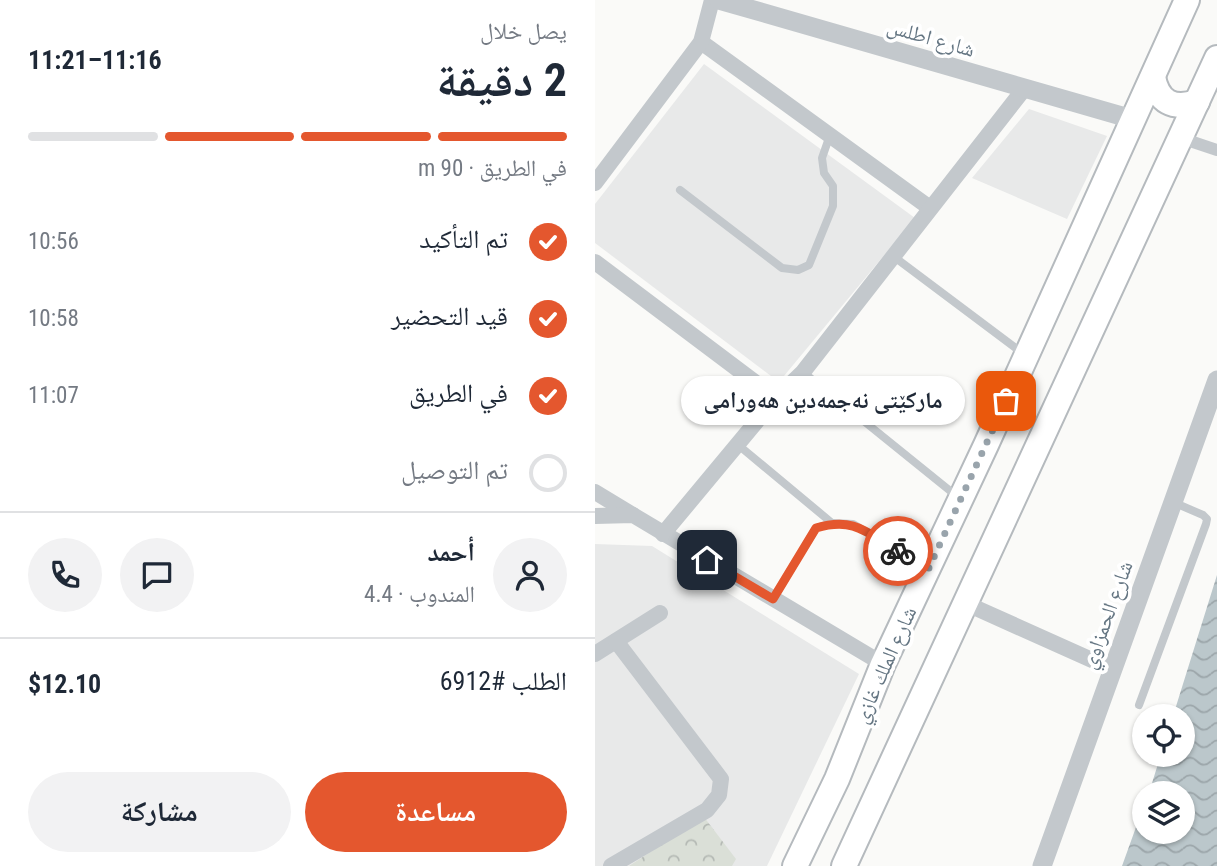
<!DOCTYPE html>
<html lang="ar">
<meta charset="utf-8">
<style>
:root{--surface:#fff;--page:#f2f2f3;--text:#1f2937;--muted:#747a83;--line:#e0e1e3;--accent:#e4572e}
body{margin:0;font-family:"Roboto Condensed","Noto Naskh Arabic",sans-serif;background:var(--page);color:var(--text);direction:rtl;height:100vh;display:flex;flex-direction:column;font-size:26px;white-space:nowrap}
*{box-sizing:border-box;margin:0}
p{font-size:23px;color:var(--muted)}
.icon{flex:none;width:38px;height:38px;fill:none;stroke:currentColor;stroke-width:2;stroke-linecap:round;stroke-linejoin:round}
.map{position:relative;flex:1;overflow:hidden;direction:ltr}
.panel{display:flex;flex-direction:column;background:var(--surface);width:595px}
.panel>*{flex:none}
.buttons{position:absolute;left:537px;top:704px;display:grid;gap:14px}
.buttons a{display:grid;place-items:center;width:63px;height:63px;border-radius:50%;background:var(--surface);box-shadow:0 2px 5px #0004;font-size:35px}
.pin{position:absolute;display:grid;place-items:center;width:60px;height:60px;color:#fff;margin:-30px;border-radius:14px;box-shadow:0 4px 10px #0006}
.courier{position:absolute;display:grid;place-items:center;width:70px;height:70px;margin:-35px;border:5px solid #e4572e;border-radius:50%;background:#fff;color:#222;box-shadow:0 2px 9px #0007}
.bubble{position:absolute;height:49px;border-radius:24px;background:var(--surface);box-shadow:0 2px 5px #0004;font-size:23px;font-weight:700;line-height:49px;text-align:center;direction:rtl}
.head em{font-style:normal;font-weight:700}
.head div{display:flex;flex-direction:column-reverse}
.head{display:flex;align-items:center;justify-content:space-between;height:119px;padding:0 28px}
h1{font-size:46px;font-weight:700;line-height:52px}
.bar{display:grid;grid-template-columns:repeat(4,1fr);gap:10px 7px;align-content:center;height:84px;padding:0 28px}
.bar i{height:9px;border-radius:5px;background:var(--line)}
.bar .current{background:var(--accent)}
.bar p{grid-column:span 4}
.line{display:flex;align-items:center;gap:18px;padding:0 28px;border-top:2px solid var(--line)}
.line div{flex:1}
.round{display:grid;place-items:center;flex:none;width:74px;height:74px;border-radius:37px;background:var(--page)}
ol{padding:0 28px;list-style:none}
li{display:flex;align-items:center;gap:21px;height:77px}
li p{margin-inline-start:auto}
li .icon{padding:7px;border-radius:50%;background:var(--accent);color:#fff;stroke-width:4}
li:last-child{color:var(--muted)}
li i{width:38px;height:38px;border:4px solid var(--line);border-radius:50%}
.action{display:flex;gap:14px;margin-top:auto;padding:14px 28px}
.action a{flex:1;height:80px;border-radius:42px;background:var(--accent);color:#fff;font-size:28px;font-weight:700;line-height:80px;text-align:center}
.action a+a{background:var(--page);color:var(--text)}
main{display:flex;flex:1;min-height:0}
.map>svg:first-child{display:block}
</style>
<main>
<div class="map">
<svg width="622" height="866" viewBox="0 0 622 866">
<defs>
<pattern id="park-crowns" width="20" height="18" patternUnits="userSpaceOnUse" patternTransform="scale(1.75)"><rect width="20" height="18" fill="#dadfd7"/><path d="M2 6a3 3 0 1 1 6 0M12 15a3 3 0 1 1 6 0" fill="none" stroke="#b4b9b4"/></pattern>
<pattern id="water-waves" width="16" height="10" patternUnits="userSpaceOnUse" patternTransform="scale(1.75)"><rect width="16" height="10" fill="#bbc7cb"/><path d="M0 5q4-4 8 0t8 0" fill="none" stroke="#9ca6aa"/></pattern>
</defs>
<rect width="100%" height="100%" fill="#fafaf8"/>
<g fill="#e8e9e9">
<path d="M109,64L320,218L184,382L0,243V204Z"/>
<path d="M434,109L512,136L472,219L377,178Z"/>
<path d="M0,544L57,546L264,674L172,866H0Z"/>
</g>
<path fill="url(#park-crowns)" d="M109,817L141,859L137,866H34Z"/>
<path fill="url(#water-waves)" d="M622,575V866H527L549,805L550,831H588V793H554L566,754H588V716H578Z"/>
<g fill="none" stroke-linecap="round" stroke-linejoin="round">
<defs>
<g id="primary">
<path d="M558,77C563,102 578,110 602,102"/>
<path d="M200,866L242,779L288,664L391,445L592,0"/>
<path d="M249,866L622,58"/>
</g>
</defs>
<use href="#primary" stroke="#b5babe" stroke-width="28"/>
<g stroke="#c3c8cc" stroke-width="8">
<path d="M85,190L187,268L203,270L214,265L238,206V186L229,173L227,158L235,135"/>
<path d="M298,256L430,355"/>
<path d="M208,372L364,498"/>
<path d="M142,444L237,523"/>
<path d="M178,599L221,528L237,523L258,524L329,567"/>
<path d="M544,705L611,524L612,519L608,515L580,503"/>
</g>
<path stroke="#c3c8cc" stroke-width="12" d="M586,138L622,150"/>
<g stroke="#c3c8cc" stroke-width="16">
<path d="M106,42L335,208"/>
<path d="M0,183L106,42L117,0"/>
<path d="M0,262L181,398"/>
<path d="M0,492L38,515"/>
<path d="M0,516L38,515L288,664"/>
<path d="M68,534L181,398L208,372L429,89"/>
<path d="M372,604L517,669"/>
<path d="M0,654L65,613"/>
<path d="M16,866L112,810L124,795L126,779L21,641"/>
</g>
<g stroke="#c3c8cc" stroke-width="19">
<path d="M124,0L537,119"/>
<path d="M447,866L622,380"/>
</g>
<use href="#primary" stroke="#fff" stroke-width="24"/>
</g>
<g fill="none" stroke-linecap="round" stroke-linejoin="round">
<path stroke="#99a4ac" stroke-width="7" stroke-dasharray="0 12.6" d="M303,551L333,570L411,401"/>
<path stroke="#e4572e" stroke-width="9" d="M112,560L178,599L221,528C259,517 271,532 303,551"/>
</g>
<g text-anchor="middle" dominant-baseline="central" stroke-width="7" stroke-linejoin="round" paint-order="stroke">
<g font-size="21" fill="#657683" stroke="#fff">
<text transform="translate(336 38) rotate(16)">شارع اطلس</text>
<text transform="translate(512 615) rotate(-70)">شارع الحمزاوي</text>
<text transform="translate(290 665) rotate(-66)">شارع الملك غازي</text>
</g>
</g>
</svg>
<div class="buttons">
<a><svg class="icon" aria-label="locate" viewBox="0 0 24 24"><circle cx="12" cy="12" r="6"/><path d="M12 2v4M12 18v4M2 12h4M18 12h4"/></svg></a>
<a><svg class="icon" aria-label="layers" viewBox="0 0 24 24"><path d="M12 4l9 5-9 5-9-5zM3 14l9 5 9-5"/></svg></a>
</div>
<div class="pin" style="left:411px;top:401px;background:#ea580c"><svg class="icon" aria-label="bag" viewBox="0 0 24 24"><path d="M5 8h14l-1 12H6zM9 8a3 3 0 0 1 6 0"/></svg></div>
<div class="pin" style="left:112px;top:560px;background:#1f2937"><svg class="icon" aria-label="home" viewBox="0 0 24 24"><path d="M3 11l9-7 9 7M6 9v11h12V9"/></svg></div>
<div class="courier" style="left:303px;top:551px"><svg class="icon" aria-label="bike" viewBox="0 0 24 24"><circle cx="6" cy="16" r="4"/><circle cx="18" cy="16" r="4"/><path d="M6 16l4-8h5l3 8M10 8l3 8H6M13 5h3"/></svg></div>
<div class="bubble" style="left:86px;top:376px;width:284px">مارکێتی نەجمەدین هەورامی</div>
</div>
<section class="panel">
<div class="head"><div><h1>2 دقيقة</h1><p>يصل خلال</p></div><em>11:16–11:21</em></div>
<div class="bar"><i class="current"></i><i class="current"></i><i class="current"></i><i></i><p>في الطريق · 90 m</p></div>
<ol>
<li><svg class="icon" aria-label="check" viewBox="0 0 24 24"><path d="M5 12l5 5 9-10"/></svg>تم التأكيد<p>10:56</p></li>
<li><svg class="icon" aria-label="check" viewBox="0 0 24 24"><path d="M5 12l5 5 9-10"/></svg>قيد التحضير<p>10:58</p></li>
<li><svg class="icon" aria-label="check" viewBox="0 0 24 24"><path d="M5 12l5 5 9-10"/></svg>في الطريق<p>11:07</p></li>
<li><i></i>تم التوصيل</li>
</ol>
<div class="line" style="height:126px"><a class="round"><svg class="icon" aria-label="person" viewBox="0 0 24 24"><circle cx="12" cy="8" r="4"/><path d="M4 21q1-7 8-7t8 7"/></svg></a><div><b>أحمد</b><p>المندوب · 4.4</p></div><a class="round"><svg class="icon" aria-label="chat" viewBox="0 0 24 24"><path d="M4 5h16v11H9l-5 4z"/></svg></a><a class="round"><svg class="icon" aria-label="phone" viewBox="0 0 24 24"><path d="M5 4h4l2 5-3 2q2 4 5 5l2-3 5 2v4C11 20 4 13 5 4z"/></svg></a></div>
<div class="line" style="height:91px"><div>الطلب #6912</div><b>$12.10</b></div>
<div class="action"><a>مساعدة</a><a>مشاركة</a></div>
</section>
</main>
